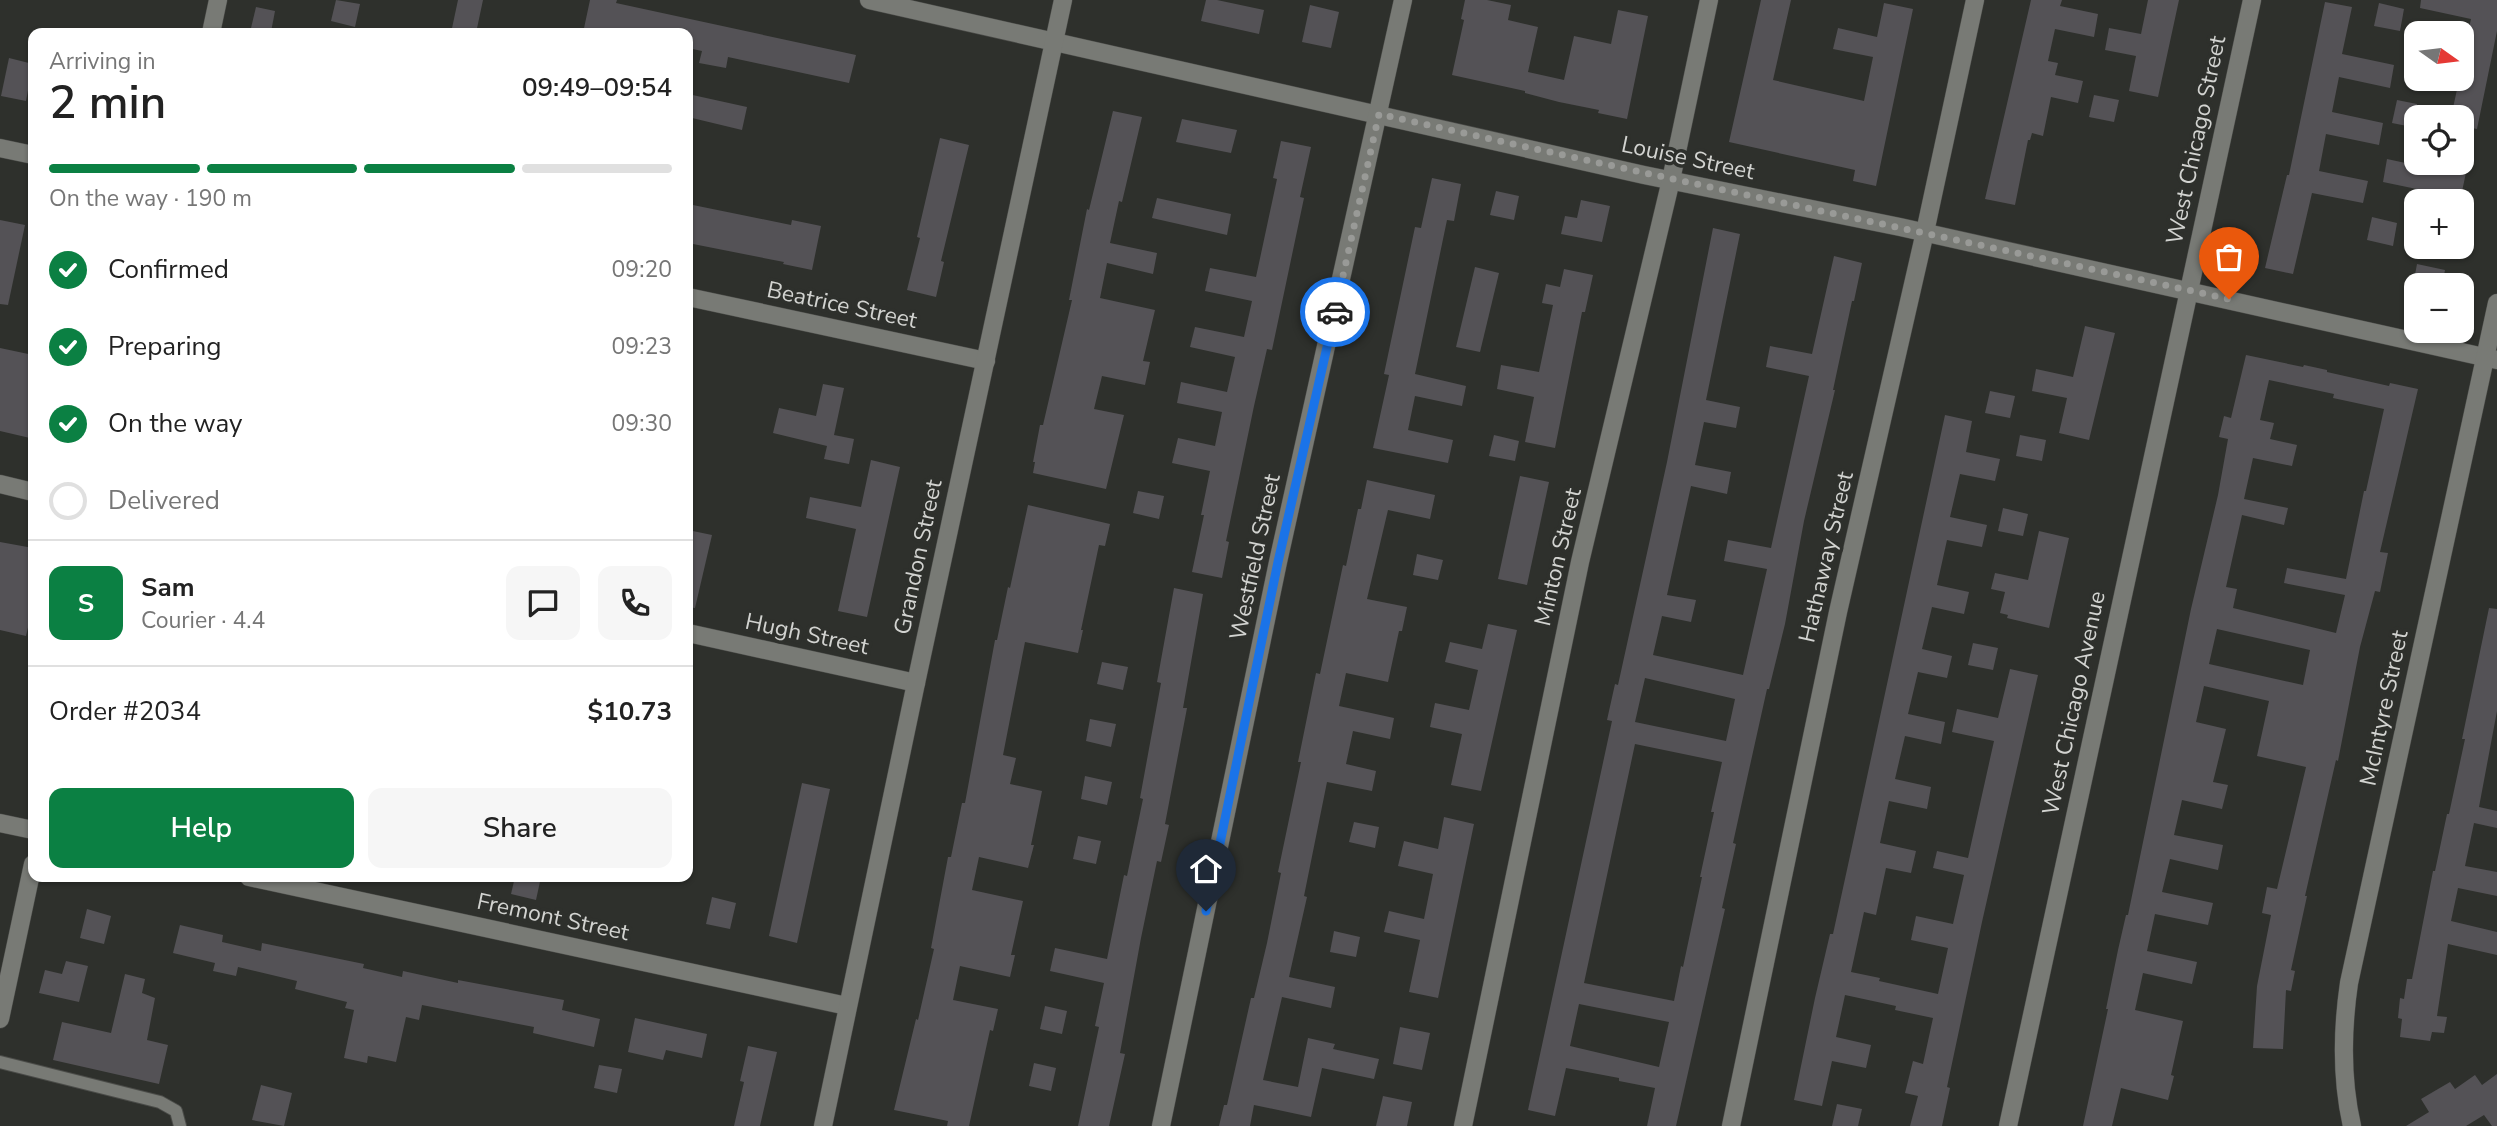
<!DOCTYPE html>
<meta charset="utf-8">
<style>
:root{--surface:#fff;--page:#f6f6f6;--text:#222;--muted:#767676;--line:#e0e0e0;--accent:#0b8043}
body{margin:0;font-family:"Nunito Sans",sans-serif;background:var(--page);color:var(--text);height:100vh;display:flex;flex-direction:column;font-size:26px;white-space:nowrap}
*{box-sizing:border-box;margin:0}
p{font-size:23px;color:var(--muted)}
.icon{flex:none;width:38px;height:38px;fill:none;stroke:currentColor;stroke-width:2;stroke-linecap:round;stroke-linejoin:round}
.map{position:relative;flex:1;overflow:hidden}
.sheet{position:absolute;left:28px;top:28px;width:665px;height:854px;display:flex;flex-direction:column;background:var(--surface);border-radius:14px;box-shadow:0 2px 5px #0004}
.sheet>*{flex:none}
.needle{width:46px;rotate:104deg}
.buttons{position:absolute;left:2404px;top:21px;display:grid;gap:14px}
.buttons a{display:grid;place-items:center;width:70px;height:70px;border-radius:14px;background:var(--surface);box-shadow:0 2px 5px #0004;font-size:35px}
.pin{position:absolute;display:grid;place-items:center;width:60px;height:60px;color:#fff;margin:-72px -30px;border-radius:50% 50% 50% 0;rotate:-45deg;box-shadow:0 0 7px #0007}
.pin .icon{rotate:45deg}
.courier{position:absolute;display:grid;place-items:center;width:70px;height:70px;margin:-35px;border:5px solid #1a73e8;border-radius:50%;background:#fff;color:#222;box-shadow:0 2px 9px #0007}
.head em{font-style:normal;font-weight:600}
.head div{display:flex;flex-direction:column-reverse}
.head{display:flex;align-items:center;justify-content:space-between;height:119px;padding:0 21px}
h1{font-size:46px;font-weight:600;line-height:52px}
.bar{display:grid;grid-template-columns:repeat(4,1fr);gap:10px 7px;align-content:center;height:84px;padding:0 21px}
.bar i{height:9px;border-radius:5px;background:var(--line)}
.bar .active{background:var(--accent)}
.bar p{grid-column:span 4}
.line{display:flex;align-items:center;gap:18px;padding:0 21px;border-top:2px solid var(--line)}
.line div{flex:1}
.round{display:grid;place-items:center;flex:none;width:74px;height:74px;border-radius:14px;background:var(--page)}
ol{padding:0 21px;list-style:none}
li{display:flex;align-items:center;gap:21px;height:77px}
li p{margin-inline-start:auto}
li .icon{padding:7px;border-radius:50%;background:var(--accent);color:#fff;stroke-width:4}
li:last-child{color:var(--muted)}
li i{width:38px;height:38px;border:4px solid var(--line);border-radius:50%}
.cta{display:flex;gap:14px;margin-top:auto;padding:14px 21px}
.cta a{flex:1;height:80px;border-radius:14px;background:var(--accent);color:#fff;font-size:28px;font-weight:600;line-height:80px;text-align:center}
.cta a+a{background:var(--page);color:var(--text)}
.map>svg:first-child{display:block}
</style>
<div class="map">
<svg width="2497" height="1126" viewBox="0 0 2497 1126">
<rect width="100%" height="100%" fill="#2e302c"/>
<g fill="#545256" fill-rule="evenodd">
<path d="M336,0L360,4L355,27L331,21Z"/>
<path d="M458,0H483L476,33H451Z"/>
<path d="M590,0H617L616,3L856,55L849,83L728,57L726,68L699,63L702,51L688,48V33H583Z"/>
<path d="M1206,0H1217L1264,10L1259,34L1201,21Z"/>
<path d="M1465,0H1487L1511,5L1508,20L1538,27L1528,72L1564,80L1574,36L1611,44L1618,10L1648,16L1627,119L1598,113L1599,110L1559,102L1525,93V91L1452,75L1464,20L1461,19Z"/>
<path d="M1761,0H1791L1773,80L1864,101L1873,57L1833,49L1838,28L1877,37L1884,3L1913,9L1876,186L1853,181L1855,170L1729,142Z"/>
<path d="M2031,0H2062L2060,6L2098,14L2094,37L2055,29L2048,61L2058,63L2055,75L2083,81L2078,103L2051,97L2043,136L2032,133L2030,140H2028L2015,205L1985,199Z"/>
<path d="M2148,0H2179L2158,97L2129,91L2136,56L2105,50L2109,28L2141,34Z"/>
<path d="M2421,0H2497V31L2477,129L2462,126V117H2451L2458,85L2462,86V60L2471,19L2420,8Z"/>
<path d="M2325,2L2352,7L2342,54L2394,65L2390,88L2339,77L2332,112L2383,123L2379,145L2326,134L2319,171L2368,181L2363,203L2312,193L2293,274L2265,268L2287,175H2289Z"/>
<path d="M2379,3L2404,9L2400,31L2374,26Z"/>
<path d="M1310,5L1339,12L1331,48L1302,42Z"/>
<path d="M256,7L275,11L271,32L251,28Z"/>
<path d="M9,58L33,64L26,101L1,96Z"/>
<path d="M688,94L747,107L742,130L688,117Z"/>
<path d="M2094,95L2119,100L2114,122L2089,117Z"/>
<path d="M2397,100L2417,104V128L2392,123Z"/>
<path d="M1113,111L1142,117L1122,202L1119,201L1110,243L1157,253L1153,274L1107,263L1100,298L1155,310L1143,361L1150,362L1145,385L1102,376L1094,409L1124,415L1106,489L1033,473L1035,462H1033L1040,425H1043L1072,300H1069L1087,209L1089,210Z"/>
<path d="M1182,119L1237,130L1231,153L1176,142Z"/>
<path d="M940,138L969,145L941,261L944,262L936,297L907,290L920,238L917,237Z"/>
<path d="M1281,141L1311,147L1300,197L1304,198L1272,350L1267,349L1254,406L1226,541L1229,542L1222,578L1192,572L1204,515H1201L1210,471L1172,463L1178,438L1215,446L1222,412L1177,403L1181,382L1227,392L1235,357L1190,347L1195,327L1244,337L1252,301L1205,291L1210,268L1256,277L1277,179L1273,178Z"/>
<path d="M2387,159L2438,170L2439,163H2468L2460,201H2429L2431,192L2383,182Z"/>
<path d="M1432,178L1461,184L1454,221L1447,220L1415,374L1466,386L1462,406L1415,396L1408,430L1453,440L1448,463L1373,448L1389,375L1384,374L1415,227L1421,228Z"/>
<path d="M1496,191L1519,196L1514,220L1490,215Z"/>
<path d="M1157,198L1231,214L1227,235L1152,218Z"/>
<path d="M1581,200L1610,206L1602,242L1561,234L1565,216L1577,218Z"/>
<path d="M688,204L791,225L792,220L821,226L812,270L783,264L784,262L688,243Z"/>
<path d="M2372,217L2397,223L2393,246L2367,240Z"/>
<path d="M0,220L25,225L8,305L0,304Z"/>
<path d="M1713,228L1740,234L1706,400L1740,407L1736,428L1704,422L1695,465L1731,472L1727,494L1691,486L1667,595L1696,600L1691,622L1662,616L1653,655L1743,675L1767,569L1724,561L1728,540L1771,548L1809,376L1766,367L1770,346L1812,354L1834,256L1862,263L1854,301H1852L1833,390H1835L1804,521L1785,624L1769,689H1767L1747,779L1733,843L1736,844L1722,908L1725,909L1676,1126H1647L1655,1088L1619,1081V1078L1566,1068L1555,1116L1528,1110L1612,721L1607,720L1615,684L1618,685L1667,462ZM1645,678L1735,699L1726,741L1635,722ZM1635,744L1722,762L1711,812H1714L1700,877H1702L1683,967L1681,966L1674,1001L1584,983ZM1579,1004L1669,1022L1659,1067L1570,1046Z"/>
<path d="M2417,264L2445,270L2442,285H2413Z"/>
<path d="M1475,267L1499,273L1480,352L1456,347Z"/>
<path d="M1564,269L1593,275L1585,312H1582L1555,448L1525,442L1534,397L1497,389L1501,365L1539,372L1553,305L1542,303L1546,284L1560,287Z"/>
<path d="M2085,326L2115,333L2089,440L2059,433L2067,398L2032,391L2036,369L2073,377Z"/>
<path d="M0,348L33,355V424L30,438L0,431Z"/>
<path d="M2246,355L2303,367L2304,365L2327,370V372L2389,386L2390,383L2418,389L2380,552L2388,553L2380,592L2375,591L2360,647L2338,761L2336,760L2305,896H2307L2291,970L2295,971L2291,991L2286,990L2283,1049L2253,1048L2257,986L2271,915L2262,913L2267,887L2277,889L2306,767L2257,756L2269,701L2204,686L2196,722L2226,729L2213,782L2228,785L2222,809L2182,800L2174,835L2223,845L2218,870L2170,859L2162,892L2213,903L2208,925L2155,914L2147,951L2197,962L2192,984L2143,973L2135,1010L2183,1021L2171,1075L2174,1076L2168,1100L2121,1088L2112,1126H2083L2108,1009H2106L2118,950L2126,915H2128L2191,609L2218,495L2228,439L2219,437L2224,416L2231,418ZM2269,380L2334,394L2333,398L2384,409L2366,491H2364L2346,579L2287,568L2284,583L2345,595L2336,633L2233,608L2237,589L2226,587L2242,515L2284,525L2288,508L2244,499L2253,458L2292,466L2297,445L2270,439L2274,423L2260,420ZM2217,629L2310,650L2303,685L2209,664Z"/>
<path d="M823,384L844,388L834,435L854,439L849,464L824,459L827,446L773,433L779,408L816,416Z"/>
<path d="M1990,391L2015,396L2010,418L1985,413Z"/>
<path d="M1945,415L1972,421L1966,452L2000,459L1995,481L1960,474L1950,517L1987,525L1982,547L1947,540L1937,585L1969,592L1964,614L1932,607L1922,649L1952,656L1947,678L1918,672L1908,714L1945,722L1941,744L1905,736L1895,779L1931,787L1927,809L1889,801L1880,843L1916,851L1911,873L1886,868L1876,915L1864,912L1851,972L1880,978L1879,981L1938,994L1948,948L1911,940L1916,916L1953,924L1964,875L1933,868L1937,851L1968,858L1994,741L1952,732L1957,709L1998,718L2010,669L2038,675L1982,922L1947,1087L1950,1088L1942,1126H1910L1918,1096L1905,1093L1913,1061L1923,1064L1933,1018L1895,1010L1896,1006L1845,995L1836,1037L1871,1045L1866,1068L1832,1061L1822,1106L1794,1100L1815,998L1830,934H1833L1853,842Z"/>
<path d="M1494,435L1519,441L1515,461L1489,456Z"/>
<path d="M2020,435L2046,440L2042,461L2016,456Z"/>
<path d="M871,460L900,467L867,617L838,611L856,529L806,518L810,497L861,507Z"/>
<path d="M1520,476L1549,482L1527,585L1498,579Z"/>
<path d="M1367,480L1435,495L1430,519L1388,510L1367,599L1407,607L1402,631H1399L1388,682L1346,673L1339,706L1394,718L1390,739L1353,731L1346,764L1376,771L1372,791L1327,782L1304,896L1307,897L1289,977L1335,987L1331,1008L1282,997L1263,1080L1298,1087L1308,1038L1335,1044L1333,1049L1379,1059L1374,1079L1322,1068L1311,1117L1254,1105L1250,1126H1219L1224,1105H1227L1251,998H1254L1267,943L1281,873L1278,872L1301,762H1298L1316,673L1320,674L1343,565L1346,566L1358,509H1361Z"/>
<path d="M1138,491L1164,496L1159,519L1133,513Z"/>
<path d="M1028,505L1110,524L1105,546L1099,545L1081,630H1083L1078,653L1025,642L1003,755L1016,758L1010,784L1042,791L1031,845H1034L1028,868L979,857L972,890L1023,901L1011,955H1015L1010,977L960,966L953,1000L998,1009L993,1031L990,1030L969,1126H947L948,1121L894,1110L916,1019L918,1020L934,949L931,948L948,857H951L962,803H965L995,640H997L1008,587L1010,588Z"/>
<path d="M2003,508L2028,514L2023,536L1998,531Z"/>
<path d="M688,530L712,535L695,608L688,607Z"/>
<path d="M2039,531L2069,538L2049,628L2007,618L2008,615L2000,613L2005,592L1991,589L1995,573L2028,580Z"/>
<path d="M0,542L33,548V606L26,636L0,630Z"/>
<path d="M1417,554L1443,560L1438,580L1413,575Z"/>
<path d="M1174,588L1203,594L1183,708H1187L1165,824L1169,825L1161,862L1157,861L1141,938L1120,1053L1125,1054L1109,1126H1078L1099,1027L1095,1026L1104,983L1050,971L1055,948L1107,959L1124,875L1127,876L1143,799L1140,798L1161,683L1157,682Z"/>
<path d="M2489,608L2497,609V711L2479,807L2497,811V828L2474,823L2465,866L2497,872V896L2458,888L2451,921L2497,932V955L2448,944L2437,1016L2447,1017L2444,1033L2432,1032L2430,1041L2400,1037L2402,1019L2398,1018L2400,998L2404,999L2407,979H2412L2433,871H2435L2447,814H2449L2465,739H2462Z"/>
<path d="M1488,624L1517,630L1481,791L1451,785L1462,734L1430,727L1435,703L1469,710L1478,670L1445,662L1450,642L1482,649Z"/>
<path d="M1973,643L1998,648L1993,670L1968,665Z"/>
<path d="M1102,662L1128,667L1123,690L1097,684Z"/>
<path d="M1090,719L1116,724L1111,747L1086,741Z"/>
<path d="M1085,776L1112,782L1107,805L1081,799Z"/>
<path d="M802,783L830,789L797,943L769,936Z"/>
<path d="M1444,817L1474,824L1438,998L1409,992L1420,940L1384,932L1389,911L1424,919L1433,874L1398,866L1404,841L1438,849Z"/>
<path d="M1354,822L1379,827L1375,848L1349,842Z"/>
<path d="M1078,836L1101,841L1096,864L1073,859Z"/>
<path d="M515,877H541L536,900L511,894Z"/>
<path d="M712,897L736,903L730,929L706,924Z"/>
<path d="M87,909L111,916L104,944L80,938Z"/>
<path d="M180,925L223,935L222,942L261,951L262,943L364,964L363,968L402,977L403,971L458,983V980L564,1000L562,1010L600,1019L594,1047L533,1033L534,1027L422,1005L419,1020L406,1017L396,1062L368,1056L367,1063L344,1058L354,1010L345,1008L347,1002L295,989L297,981L238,967L236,976L213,971L215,963L173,953Z"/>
<path d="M1334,931L1360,937L1356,957L1330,952Z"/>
<path d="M66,961L88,966L79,1002L39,993L45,970L62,974Z"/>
<path d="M125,974L145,979L142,993L155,998L147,1040L168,1045L159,1084L53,1060L62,1022L111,1033Z"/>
<path d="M1045,1006L1067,1011L1062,1034L1040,1029Z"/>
<path d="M635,1018L707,1034L702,1058L666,1050L663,1060L628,1052Z"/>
<path d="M1400,1027L1430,1033L1422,1070L1393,1064Z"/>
<path d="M748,1046L777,1052L760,1126H734L744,1082L740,1081Z"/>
<path d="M1034,1063L1056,1068L1051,1091L1029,1086Z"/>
<path d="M599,1065L622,1069L617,1093L594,1088Z"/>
<path d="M2497,1074V1126H2492L2484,1115L2466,1126H2406L2429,1112L2421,1099L2450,1082L2455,1089L2475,1075L2482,1085Z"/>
<path d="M261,1085L292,1093L284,1126L252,1120Z"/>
<path d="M1383,1096L1412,1102L1407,1126H1376Z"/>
<path d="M1837,1104L1862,1109L1858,1126H1832Z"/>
</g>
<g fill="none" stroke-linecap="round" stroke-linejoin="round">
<defs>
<path id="lane" d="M0,1062L160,1102L176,1111L180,1126"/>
<g id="street">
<path d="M869,0L1644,175L1900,227L2497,360"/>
<path d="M211,33L218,0"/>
<path d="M0,148L33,155"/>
<path d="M688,297L986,361"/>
<path d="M0,484L33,492"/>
<path d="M688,633L916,683"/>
<path d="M0,823L33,830"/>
<path d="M249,877L847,1006"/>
<path d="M0,1019L33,864"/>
<path d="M823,1126L916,683L1063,0"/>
<path d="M1161,1126L1278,562L1403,0"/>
<path d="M1463,1126L1580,562L1671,180L1709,0"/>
<path d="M1731,1126L1838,612L1925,232L1975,0"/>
<path d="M2008,1126L2252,0"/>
<path d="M2352,1126C2341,1078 2342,1031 2349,983L2497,303"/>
</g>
</defs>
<use href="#lane" stroke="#4b4c49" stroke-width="14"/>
<use href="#street" stroke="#4b4c49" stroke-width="19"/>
<use href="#lane" stroke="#787a75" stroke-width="12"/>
<use href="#street" stroke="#787a75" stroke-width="18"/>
</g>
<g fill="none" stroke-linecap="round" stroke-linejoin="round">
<path stroke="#999a97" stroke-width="7" stroke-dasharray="0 12.6" d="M1335,312L1379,114C1662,178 1946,237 2229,299"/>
<path stroke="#1a73e8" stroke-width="9" d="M1206,911L1278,562L1335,312"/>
</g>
<g text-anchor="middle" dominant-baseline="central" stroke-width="7" stroke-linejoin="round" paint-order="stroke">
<g font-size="23" fill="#d2d3d0" stroke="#2e302c">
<text transform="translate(2196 140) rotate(-78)">West Chicago Street</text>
<text transform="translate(1688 158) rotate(12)">Louise Street</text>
<text transform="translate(842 305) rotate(12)">Beatrice Street</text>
<text transform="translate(918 557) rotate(-78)">Grandon Street</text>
<text transform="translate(1255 557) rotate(-78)">Westfield Street</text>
<text transform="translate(1558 557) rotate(-77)">Minton Street</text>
<text transform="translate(1826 557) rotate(-77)">Hathaway Street</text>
<text transform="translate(807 634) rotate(12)">Hugh Street</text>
<text transform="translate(2074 703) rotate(-78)">West Chicago Avenue</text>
<text transform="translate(2384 708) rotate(-78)">McIntyre Street</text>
<text transform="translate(553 917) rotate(12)">Fremont Street</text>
</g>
</g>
</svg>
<div class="buttons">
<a><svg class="needle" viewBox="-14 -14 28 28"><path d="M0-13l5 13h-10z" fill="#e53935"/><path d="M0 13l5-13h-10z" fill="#767676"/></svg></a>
<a><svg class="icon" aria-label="locate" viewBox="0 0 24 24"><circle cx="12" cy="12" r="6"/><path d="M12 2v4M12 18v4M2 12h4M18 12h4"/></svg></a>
<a>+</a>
<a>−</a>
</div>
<div class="pin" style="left:2229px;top:299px;background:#ea580c"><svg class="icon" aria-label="bag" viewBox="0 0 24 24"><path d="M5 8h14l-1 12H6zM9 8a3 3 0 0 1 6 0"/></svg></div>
<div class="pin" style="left:1206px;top:911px;background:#1f2937"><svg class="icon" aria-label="home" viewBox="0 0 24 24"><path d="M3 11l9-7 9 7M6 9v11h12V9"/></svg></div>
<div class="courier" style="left:1335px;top:312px"><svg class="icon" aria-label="car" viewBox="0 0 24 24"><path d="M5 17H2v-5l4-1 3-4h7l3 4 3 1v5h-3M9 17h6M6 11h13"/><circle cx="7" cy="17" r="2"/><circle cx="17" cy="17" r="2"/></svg></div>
<section class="sheet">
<div class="head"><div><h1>2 min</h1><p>Arriving in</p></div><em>09:49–09:54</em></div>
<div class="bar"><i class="active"></i><i class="active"></i><i class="active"></i><i></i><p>On the way · 190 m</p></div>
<ol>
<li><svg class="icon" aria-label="check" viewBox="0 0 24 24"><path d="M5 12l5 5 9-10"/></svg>Confirmed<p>09:20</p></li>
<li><svg class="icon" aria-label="check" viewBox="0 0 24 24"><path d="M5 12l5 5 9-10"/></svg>Preparing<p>09:23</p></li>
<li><svg class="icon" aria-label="check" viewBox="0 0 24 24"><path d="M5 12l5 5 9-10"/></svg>On the way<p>09:30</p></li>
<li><i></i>Delivered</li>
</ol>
<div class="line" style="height:126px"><b class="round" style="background:var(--accent);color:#fff">S</b><div><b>Sam</b><p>Courier · 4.4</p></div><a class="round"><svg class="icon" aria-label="chat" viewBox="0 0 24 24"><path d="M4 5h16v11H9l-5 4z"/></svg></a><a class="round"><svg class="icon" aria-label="phone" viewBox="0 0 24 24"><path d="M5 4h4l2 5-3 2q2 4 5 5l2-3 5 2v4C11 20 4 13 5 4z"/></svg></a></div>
<div class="line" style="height:91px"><div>Order #2034</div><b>$10.73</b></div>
<div class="cta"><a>Help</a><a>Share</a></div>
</section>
</div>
